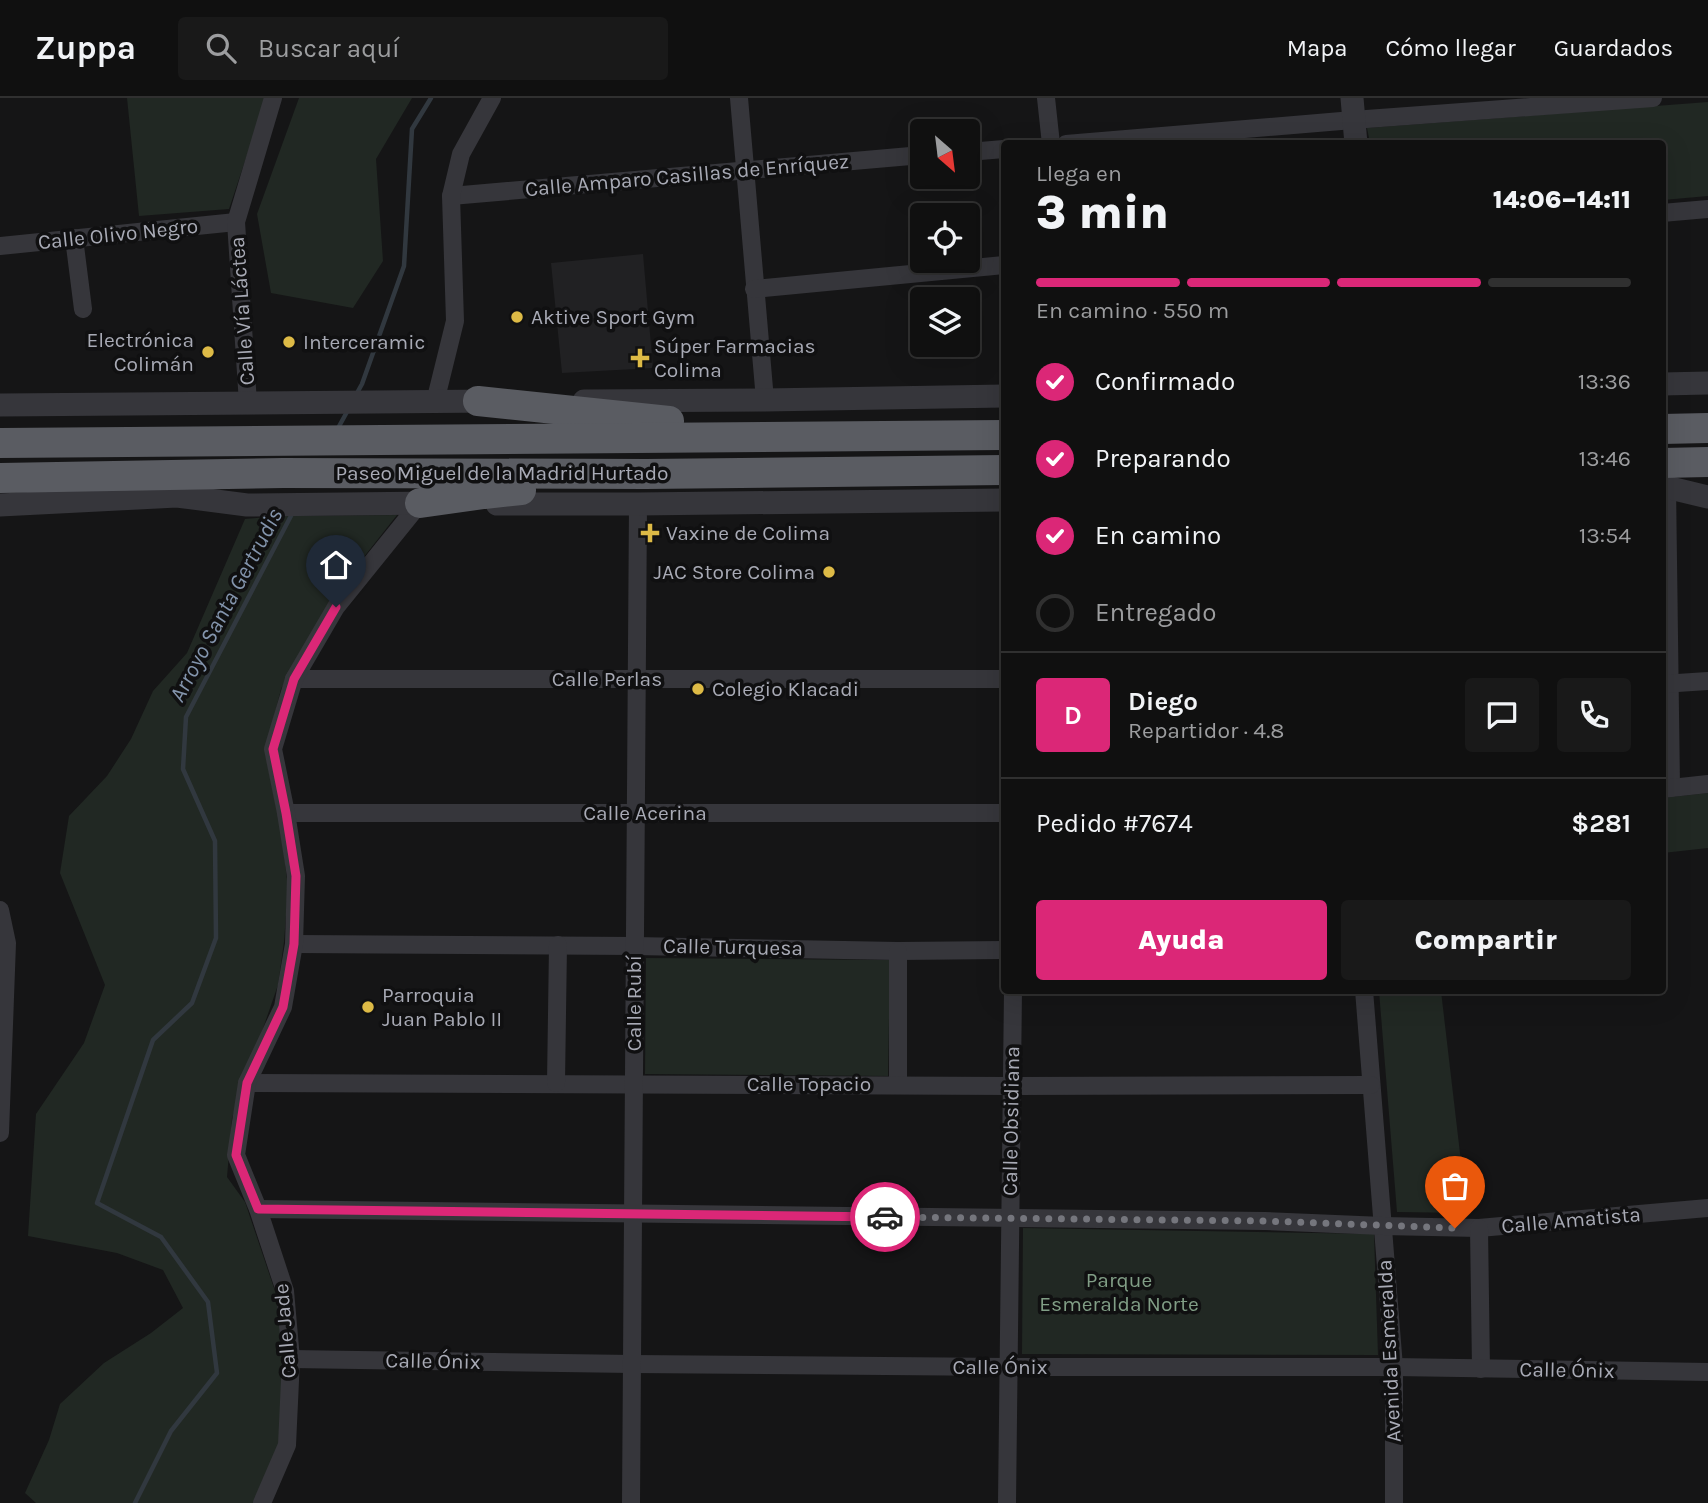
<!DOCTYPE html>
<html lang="es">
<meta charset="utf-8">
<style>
:root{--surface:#101010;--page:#191919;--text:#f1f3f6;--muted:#9c9d9f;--line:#303030;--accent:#db2777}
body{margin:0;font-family:Karla,sans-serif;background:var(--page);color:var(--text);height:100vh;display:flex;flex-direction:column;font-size:26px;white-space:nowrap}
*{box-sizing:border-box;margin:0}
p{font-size:23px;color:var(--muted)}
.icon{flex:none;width:38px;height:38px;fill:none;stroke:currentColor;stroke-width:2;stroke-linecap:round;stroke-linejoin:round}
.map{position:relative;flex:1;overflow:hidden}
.drawer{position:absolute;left:1001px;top:42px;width:665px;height:854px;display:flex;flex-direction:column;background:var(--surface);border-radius:7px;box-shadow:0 7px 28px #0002,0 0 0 2px var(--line)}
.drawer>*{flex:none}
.needle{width:46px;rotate:152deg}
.controls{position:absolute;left:910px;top:21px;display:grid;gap:14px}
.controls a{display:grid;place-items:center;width:70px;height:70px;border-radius:7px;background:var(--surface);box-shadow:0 7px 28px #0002,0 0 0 2px var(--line);font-size:35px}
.pin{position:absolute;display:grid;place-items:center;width:60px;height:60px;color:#fff;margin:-72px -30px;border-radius:50% 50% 50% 0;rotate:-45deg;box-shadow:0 0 7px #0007}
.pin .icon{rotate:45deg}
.courier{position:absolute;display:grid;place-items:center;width:70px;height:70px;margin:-35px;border:5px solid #db2777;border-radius:50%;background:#fff;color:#222;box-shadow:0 2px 9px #0007}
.head em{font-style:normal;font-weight:800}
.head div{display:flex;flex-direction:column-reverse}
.head{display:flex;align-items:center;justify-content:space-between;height:119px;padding:0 35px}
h1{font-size:46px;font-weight:800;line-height:52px}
.bar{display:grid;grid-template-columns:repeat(4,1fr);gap:10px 7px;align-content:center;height:84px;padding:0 35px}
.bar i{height:9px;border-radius:5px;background:var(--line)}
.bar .selected{background:var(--accent)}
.bar p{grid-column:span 4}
.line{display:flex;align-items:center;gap:18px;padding:0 35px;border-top:2px solid var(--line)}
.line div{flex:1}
.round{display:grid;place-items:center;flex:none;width:74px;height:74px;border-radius:7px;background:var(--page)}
ol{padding:0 35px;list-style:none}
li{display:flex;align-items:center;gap:21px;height:77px}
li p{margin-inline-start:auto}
li .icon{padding:7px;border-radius:50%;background:var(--accent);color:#fff;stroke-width:4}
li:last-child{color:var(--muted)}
li i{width:38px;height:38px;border:4px solid var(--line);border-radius:50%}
.primary-button{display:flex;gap:14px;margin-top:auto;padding:14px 35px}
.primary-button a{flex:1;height:80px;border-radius:7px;background:var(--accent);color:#fff;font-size:28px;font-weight:800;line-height:80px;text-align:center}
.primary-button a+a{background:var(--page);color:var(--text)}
header{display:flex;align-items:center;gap:42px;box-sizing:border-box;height:98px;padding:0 35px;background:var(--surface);border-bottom:2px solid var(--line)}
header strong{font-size:33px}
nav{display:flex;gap:38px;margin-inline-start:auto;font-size:24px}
.search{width:490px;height:63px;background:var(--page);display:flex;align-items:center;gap:18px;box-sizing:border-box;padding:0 24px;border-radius:7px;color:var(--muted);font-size:26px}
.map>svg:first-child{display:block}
</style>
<header>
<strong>Zuppa</strong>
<div class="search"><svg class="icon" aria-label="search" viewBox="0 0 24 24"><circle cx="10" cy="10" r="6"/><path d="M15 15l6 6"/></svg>Buscar aquí</div>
<nav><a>Mapa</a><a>Cómo llegar</a><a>Guardados</a></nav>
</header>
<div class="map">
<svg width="1708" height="1405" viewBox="0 0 1708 1405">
<rect width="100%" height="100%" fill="#151516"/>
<path fill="#212123" d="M643,156L653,270L562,275L551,165Z"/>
<g fill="#212823">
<path d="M127,0H266L229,111L139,118Z"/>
<path d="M299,0H412L376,61L383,163L353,210L271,195L257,116Z"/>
<path d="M1708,4V98L1663,102L1662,46L1370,45L1367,30Z"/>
<path d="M397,417L352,474L307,543L281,591L265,654L282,738L288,790L284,844L278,887L232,1020L227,1079L245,1104L276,1196L284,1261L280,1343L254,1405H36L25,1395L49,1342L60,1306L104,1265L151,1235L183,1210L163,1172L117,1155L28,1138L36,1016L84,945L105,887L60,775L69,718L107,678L131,641L153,593L187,555L245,421L277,418Z"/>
<path d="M1708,695V750L1663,755L1662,700Z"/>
<path d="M646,860L890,862L888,978L645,976Z"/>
<path d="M1379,893H1441L1467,1115L1397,1114Z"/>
<path d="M1023,1130L1374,1136L1378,1257L1022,1256Z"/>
</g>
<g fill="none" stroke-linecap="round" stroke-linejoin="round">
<g stroke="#31383f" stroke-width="4.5">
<path d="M357,295L362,286L404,168L412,31L431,0"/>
<path d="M337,332L348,312"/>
<path d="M135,1405L171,1333L217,1275L208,1204L161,1139L97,1105L153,942L192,905L216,840L215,743L183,671L186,619L293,414"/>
</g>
<g stroke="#36363b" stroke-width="18">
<path d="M739,0L765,302"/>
<path d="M1046,0L1051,46"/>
<path d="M1066,46L1353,22L1653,0"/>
<path d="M968,54L1004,51"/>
<path d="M451,98L922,57"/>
<path d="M1662,115L1708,111"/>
<path d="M74,140L83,211"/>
<path d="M0,148L236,124"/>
<path d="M754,191L1004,167"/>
<path d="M435,304L455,223L451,98L461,56L492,0"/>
<path d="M248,305L236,124L273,0"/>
<path d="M1667,387L1671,690"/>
<path d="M294,581H1004"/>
<path d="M1662,586L1708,583"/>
<path d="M1662,691L1708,686"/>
<path d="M286,715H1004"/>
<path d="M0,812L7,845L0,1035"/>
<path d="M294,846L635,848L898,853L1004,852"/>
<path d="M898,853V986"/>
<path d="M1364,892L1394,1269V1405"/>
<path d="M247,985L1012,988L1371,987"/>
<path d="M556,985L558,847"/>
<path d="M258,1111L1265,1123L1383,1128L1479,1130L1708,1110"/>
<path d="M1479,1130L1481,1271"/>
<path d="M291,1261L632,1266L1008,1269H1394L1708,1274"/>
<path d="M262,1405L287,1347L291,1261L285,1193L258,1111L236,1057L247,985L283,909L294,846L296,778L286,715L273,651L294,581L336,509L420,405"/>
<path d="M631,1405L638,406"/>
<path d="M1007,1405L1013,892"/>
</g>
<g stroke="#36363b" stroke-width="23">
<path d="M1352,0L1356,46"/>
<path d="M1662,286L1708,285"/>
<path d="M584,303L765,302L1004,298"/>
<path d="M0,307L494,303"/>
<path d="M1662,388L1708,399"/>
<path d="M497,406H638L1004,402"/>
<path d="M0,407L177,398L247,407L434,405"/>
</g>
<g stroke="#5a5c62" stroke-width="30">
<path d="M478,303L669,323"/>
<path d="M1662,331L1708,330"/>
<path d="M0,345L1004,337"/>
<path d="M1662,365L1708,364"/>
<path d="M0,380L283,375L646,376L1004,372"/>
<path d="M420,405L484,396L521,392"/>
</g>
</g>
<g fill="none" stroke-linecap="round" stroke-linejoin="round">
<path stroke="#75767d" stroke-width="7" stroke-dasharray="0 12.6" d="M885,1119L1265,1123L1455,1130"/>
<path stroke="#db2777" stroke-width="9" d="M336,509L294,581L273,651L286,715L296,778L294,846L283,909L247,985L236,1057L258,1111L885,1119"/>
</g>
<g fill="#ddba46" stroke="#101011" stroke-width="2.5">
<circle cx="517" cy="219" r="7"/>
<circle cx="289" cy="244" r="7"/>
<circle cx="208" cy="254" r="7"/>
<path d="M636.5 249.5h7v7h7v7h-7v7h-7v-7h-7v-7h7z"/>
<path d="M646.5 424.5h7v7h7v7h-7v7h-7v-7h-7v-7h7z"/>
<circle cx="829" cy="474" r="7"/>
<circle cx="698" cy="591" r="7"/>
<circle cx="368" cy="909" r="7"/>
</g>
<g text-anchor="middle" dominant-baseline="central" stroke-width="7" stroke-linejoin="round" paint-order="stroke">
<g font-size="21" fill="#a8aab5" stroke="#101011">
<text transform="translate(687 77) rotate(-5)">Calle Amparo Casillas de Enríquez</text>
<text transform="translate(118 136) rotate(-6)">Calle Olivo Negro</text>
<text transform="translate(242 213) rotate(-94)">Calle Vía Láctea</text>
<text x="502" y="375">Paseo Miguel de la Madrid Hurtado</text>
<text x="607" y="581">Calle Perlas</text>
<text x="645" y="715">Calle Acerina</text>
<text transform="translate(733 849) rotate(1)">Calle Turquesa</text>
<text transform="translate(634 905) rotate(-90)">Calle Rubí</text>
<text x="809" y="986">Calle Topacio</text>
<text transform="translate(1011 1023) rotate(-89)">Calle Obsidiana</text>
<text transform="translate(1571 1122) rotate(-5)">Calle Amatista</text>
<text transform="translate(285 1233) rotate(-95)">Calle Jade</text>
<text transform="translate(1389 1253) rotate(-93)">Avenida Esmeralda</text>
<text transform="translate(433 1263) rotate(1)">Calle Ónix</text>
<text x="1000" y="1269">Calle Ónix</text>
<text transform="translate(1567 1272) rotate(1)">Calle Ónix</text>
</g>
<g font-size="21" fill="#a8aab5" stroke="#101011" text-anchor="start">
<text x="531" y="219">Aktive Sport Gym</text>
<text x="194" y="242" text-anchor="end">Electrónica<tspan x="194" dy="24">Colimán</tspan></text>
<text x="303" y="244">Interceramic</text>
<text x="654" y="248">Súper Farmacias<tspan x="654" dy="24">Colima</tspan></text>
<text x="666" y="435">Vaxine de Colima</text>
<text x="815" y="474" text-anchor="end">JAC Store Colima</text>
<text x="712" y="591">Colegio Klacadi</text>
<text x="382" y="897">Parroquia<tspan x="382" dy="24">Juan Pablo II</tspan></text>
</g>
<g font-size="21" fill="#819e86" stroke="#101011">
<text x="1119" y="1182">Parque<tspan x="1119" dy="24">Esmeralda Norte</tspan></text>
</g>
<g font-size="23" font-style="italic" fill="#8394ac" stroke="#101011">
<text transform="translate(226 507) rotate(-62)">Arroyo Santa Gertrudis</text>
</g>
</g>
</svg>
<div class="controls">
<a><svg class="needle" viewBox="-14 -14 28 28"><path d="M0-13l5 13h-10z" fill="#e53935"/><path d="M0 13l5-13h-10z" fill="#9c9d9f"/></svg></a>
<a><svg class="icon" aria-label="locate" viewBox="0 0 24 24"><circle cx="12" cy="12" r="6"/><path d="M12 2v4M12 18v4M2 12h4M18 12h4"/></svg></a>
<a><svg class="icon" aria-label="layers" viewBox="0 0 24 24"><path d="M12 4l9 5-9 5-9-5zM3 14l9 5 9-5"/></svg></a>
</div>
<div class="pin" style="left:1455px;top:1130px;background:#ea580c"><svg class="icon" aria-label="bag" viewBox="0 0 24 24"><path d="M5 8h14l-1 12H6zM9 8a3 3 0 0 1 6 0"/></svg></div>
<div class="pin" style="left:336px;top:509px;background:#1f2937"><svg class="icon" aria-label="home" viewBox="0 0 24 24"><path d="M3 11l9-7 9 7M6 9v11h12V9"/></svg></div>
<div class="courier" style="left:885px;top:1119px"><svg class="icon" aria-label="car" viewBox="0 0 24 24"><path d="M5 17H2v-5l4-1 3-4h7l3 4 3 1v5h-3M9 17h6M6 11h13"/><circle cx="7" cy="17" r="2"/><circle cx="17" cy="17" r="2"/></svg></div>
<section class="drawer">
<div class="head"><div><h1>3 min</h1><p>Llega en</p></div><em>14:06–14:11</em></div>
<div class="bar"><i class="selected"></i><i class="selected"></i><i class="selected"></i><i></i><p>En camino · 550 m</p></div>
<ol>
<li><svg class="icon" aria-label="check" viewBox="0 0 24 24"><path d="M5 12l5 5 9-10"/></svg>Confirmado<p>13:36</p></li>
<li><svg class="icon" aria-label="check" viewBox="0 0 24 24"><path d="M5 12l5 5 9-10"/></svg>Preparando<p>13:46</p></li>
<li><svg class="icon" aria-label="check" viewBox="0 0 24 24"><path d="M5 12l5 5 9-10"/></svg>En camino<p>13:54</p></li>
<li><i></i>Entregado</li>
</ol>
<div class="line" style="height:126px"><b class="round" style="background:var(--accent);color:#fff">D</b><div><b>Diego</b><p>Repartidor · 4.8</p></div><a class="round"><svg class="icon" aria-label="chat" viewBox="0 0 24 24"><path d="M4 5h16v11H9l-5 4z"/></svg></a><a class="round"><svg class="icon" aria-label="phone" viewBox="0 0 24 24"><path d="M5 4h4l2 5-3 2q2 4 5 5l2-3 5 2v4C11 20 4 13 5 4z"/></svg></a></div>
<div class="line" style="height:91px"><div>Pedido #7674</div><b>$281</b></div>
<div class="primary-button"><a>Ayuda</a><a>Compartir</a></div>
</section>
</div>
